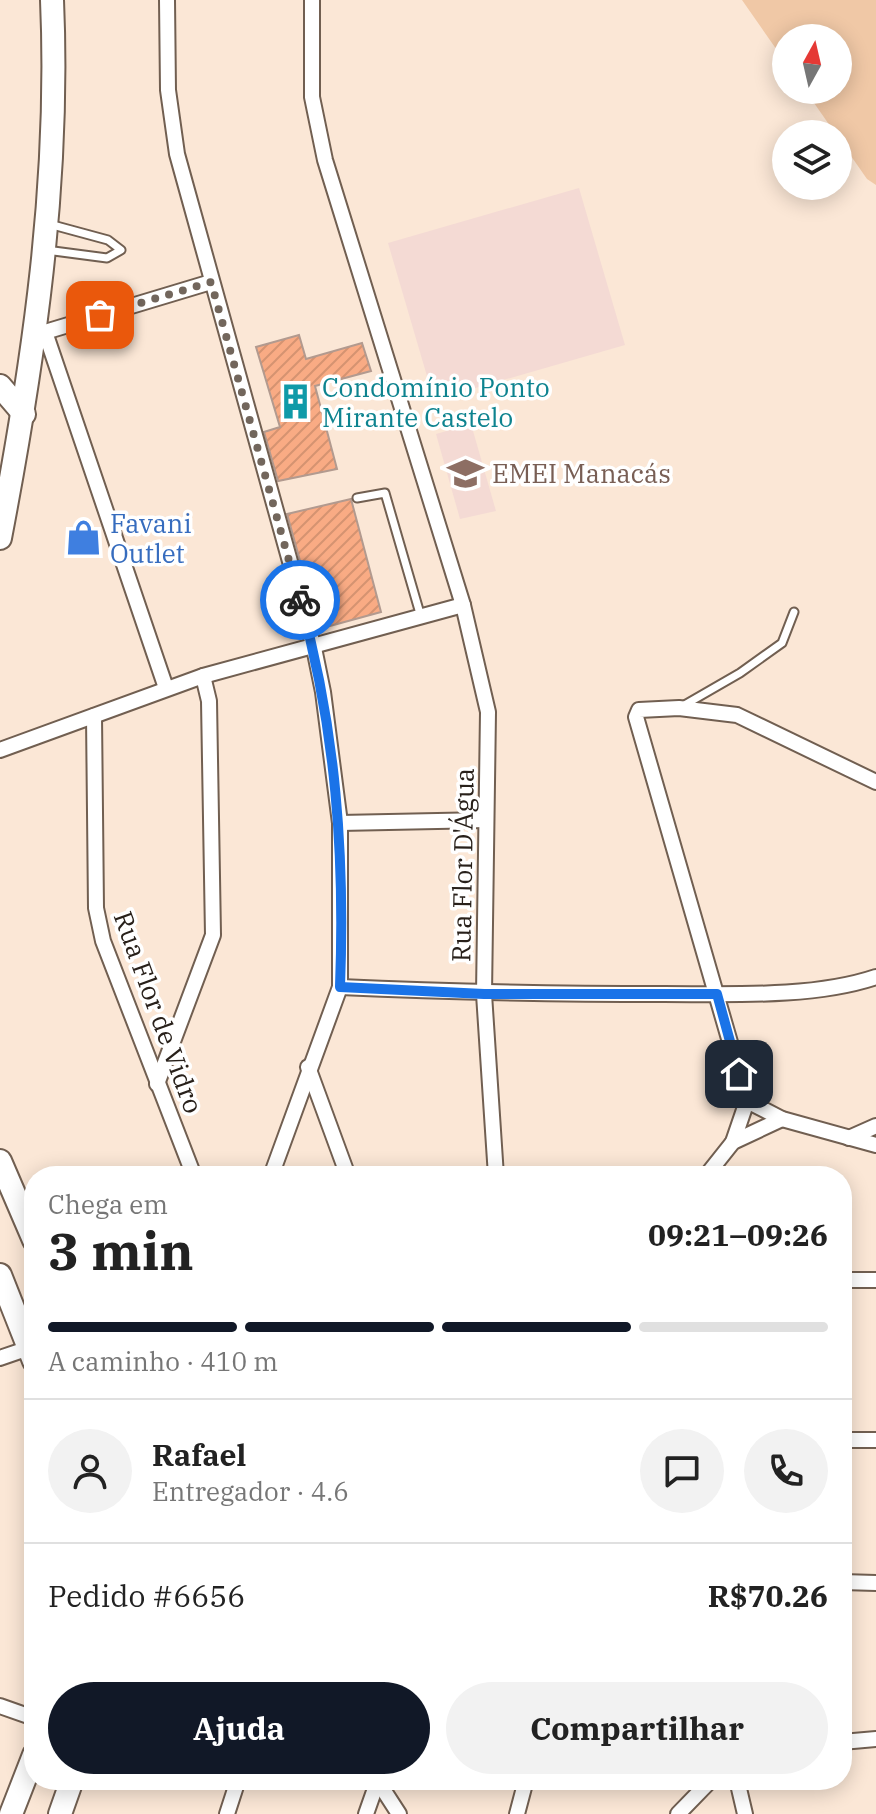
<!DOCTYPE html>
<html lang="pt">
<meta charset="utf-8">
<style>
:root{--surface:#fff;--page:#f2f2f2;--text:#222;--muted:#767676;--line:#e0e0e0;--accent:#111827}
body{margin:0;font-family:"IBM Plex Serif",serif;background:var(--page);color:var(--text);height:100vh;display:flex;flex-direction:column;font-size:30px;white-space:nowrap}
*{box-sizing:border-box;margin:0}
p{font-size:26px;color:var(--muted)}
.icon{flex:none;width:44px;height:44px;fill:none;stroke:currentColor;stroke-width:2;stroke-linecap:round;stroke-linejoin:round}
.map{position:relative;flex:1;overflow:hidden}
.drawer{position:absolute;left:24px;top:1166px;width:828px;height:624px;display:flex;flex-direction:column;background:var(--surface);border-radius:32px;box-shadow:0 4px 20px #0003}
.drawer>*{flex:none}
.needle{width:52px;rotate:8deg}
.tools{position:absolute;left:772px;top:24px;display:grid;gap:16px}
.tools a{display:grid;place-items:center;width:80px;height:80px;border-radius:50%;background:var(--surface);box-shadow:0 4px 20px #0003;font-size:40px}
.pin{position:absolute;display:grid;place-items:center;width:68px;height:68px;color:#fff;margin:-34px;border-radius:16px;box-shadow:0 4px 12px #0006}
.courier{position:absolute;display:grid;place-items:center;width:80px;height:80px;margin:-40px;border:6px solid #1a73e8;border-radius:50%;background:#fff;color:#222;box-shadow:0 2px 10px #0007}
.headline em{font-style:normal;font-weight:800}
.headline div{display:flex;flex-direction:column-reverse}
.headline{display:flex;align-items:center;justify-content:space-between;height:136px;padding:0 24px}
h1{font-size:52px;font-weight:800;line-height:60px}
.bar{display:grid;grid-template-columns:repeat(4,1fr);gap:12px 8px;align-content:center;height:96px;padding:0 24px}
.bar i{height:10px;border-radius:6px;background:var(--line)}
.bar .selected{background:var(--accent)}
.bar p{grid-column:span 4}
.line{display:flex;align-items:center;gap:20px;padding:0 24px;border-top:2px solid var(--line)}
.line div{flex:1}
.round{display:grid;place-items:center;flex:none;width:84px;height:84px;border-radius:42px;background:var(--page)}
.cta{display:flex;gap:16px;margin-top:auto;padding:16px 24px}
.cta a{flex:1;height:92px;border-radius:48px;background:var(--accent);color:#fff;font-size:32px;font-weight:800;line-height:92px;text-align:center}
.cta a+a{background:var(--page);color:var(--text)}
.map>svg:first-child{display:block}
</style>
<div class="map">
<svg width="876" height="1814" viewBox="0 0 876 1814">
<defs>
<pattern id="building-hatch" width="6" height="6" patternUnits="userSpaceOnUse" patternTransform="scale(2)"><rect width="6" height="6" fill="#f9ab84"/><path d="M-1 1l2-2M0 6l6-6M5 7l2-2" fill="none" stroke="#d59371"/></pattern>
</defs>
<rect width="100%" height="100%" fill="#fbe7d6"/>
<g fill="#f4dad4">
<path d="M579,188L625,345L434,400L388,243Z"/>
<path d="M471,424L496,511L460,519L436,434Z"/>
</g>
<path fill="#f0c8a6" d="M742,0H876V185L867,179L805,90H838V38H786V63Z"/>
<g fill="url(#building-hatch)" stroke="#b29a8f" stroke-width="2">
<path d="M299,335L306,359L362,343L371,371L315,386L337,469L278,481L264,432L280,427L256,347Z"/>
<path d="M351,499L381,612L319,629L287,514Z"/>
</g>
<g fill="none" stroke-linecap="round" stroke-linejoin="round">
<defs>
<g id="lane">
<path d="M46,250L107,258L121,250L108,240L49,224"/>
<path d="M357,498L385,493L421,617"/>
<path d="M681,707L740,673L782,643L794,612"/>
</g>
<g id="street">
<path d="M167,0L168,90L177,154L314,648L323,692L340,823V987L271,1176"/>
<path d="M312,0V97L325,160L463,605L488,712L484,994L496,1176"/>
<path d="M39,330L45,332L211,282"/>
<path d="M45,332L166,688"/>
<path d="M94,716L96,908L103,941L194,1176"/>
<path d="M0,750L203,676L463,605"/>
<path d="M340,823L486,820"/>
<path d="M340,987C448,992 555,994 664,994C730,994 814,998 876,977"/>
<path d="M308,1067L348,1176"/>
<path d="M157,1084L213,935L209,701L203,676"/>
<path d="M747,1101L782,1119L876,1145"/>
<path d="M849,1138L876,1126"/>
<path d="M733,1142L747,1101L636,717L639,710L679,708L737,715L876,782"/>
<path d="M706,1176L733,1142L782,1119"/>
<path d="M842,1280H876"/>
<path d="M0,1358L29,1348"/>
<path d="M842,1440H876"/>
<path d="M842,1582L876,1583"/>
<path d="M0,1706L34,1718"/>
<path d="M842,1742L876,1739"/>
<path d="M377,1780L399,1814"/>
<path d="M737,1780L745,1814"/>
<path d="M227,1814L238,1780"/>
<path d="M366,1814L378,1780"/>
<path d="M517,1814L526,1780"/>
<path d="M678,1814L711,1780"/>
</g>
<g id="primary">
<path d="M0,386L24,414"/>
<path d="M0,538C34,360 60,182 52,0"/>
<path d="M0,1161L34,1240"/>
<path d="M0,1275L34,1361"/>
<path d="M11,1814L34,1755"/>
<path d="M60,1814L72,1780"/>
</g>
</defs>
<use href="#lane" stroke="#715f51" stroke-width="11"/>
<use href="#street" stroke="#715f51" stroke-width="18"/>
<use href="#primary" stroke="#715f51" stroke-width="26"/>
<use href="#lane" stroke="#fff" stroke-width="7"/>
<use href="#street" stroke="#fff" stroke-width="14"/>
<use href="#primary" stroke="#fff" stroke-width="22"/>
</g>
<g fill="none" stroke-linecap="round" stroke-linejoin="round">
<path stroke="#72665c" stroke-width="8" stroke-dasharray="0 14.4" d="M100,315L211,282L300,600"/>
<path stroke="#1a73e8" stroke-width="10" d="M300,600C336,728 345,856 340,987L484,994H717L739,1074"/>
</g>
<defs>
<symbol id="building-bare" viewBox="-9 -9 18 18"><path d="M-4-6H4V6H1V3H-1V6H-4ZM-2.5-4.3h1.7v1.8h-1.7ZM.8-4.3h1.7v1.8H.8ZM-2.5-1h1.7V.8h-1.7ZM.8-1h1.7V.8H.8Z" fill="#0f9aa8" stroke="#fff" stroke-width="2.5" paint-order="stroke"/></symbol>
<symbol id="school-bare" viewBox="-9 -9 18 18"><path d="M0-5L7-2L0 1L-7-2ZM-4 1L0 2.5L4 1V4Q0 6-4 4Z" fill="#8d6e63" stroke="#fff" stroke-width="2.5" paint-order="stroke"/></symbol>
<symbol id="shop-bare" viewBox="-9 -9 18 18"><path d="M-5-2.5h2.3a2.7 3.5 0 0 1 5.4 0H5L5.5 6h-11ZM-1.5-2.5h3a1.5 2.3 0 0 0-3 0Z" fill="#3f7fe0" stroke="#fff" stroke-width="2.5" paint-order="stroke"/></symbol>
</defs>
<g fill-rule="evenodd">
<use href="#building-bare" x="270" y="376" width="51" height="51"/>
<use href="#school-bare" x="440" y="448" width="51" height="51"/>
<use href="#shop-bare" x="58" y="512" width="51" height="51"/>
</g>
<g text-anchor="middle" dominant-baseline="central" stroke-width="7" stroke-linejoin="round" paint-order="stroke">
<g font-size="26" fill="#0d838f" stroke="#fff" text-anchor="start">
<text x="322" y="387">Condomínio Ponto<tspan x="322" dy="30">Mirante Castelo</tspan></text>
</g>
<g font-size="26" fill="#785e54" stroke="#fff" text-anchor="start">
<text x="492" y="473">EMEI Manacás</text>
</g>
<g font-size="26" fill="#366cbe" stroke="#fff" text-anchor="start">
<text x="110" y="523">Favani<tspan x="110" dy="30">Outlet</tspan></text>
</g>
<g font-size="26" fill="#28201a" stroke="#fff">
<text transform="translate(462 865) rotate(-89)">Rua Flor D'Água</text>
<text transform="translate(159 1012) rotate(70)">Rua Flor de Vidro</text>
</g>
</g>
</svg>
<div class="tools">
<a><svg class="needle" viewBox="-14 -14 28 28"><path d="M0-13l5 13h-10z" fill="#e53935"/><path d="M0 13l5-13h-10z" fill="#767676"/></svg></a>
<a><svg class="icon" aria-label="layers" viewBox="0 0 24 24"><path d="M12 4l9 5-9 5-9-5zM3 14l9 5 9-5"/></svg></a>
</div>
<div class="pin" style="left:100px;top:315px;background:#ea580c"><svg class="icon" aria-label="bag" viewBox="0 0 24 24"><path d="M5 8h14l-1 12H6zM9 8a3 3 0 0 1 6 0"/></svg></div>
<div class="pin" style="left:739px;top:1074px;background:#1f2937"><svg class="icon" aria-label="home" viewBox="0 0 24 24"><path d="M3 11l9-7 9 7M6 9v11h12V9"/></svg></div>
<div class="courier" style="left:300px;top:600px"><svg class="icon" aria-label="bike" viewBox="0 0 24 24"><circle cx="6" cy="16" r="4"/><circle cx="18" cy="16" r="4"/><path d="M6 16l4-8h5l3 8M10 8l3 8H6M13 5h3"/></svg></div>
<section class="drawer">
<div class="headline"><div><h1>3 min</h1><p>Chega em</p></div><em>09:21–09:26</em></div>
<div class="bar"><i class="selected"></i><i class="selected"></i><i class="selected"></i><i></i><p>A caminho · 410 m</p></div>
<div class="line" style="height:144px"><a class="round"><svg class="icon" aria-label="person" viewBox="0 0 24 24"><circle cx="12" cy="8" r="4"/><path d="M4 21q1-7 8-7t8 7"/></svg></a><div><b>Rafael</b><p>Entregador · 4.6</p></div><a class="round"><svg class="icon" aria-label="chat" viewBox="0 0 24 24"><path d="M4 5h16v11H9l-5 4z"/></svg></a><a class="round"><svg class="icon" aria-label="phone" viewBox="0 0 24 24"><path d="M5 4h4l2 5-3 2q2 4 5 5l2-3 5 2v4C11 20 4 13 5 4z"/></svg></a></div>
<div class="line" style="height:104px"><div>Pedido #6656</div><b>R$70.26</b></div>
<div class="cta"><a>Ajuda</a><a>Compartilhar</a></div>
</section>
</div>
